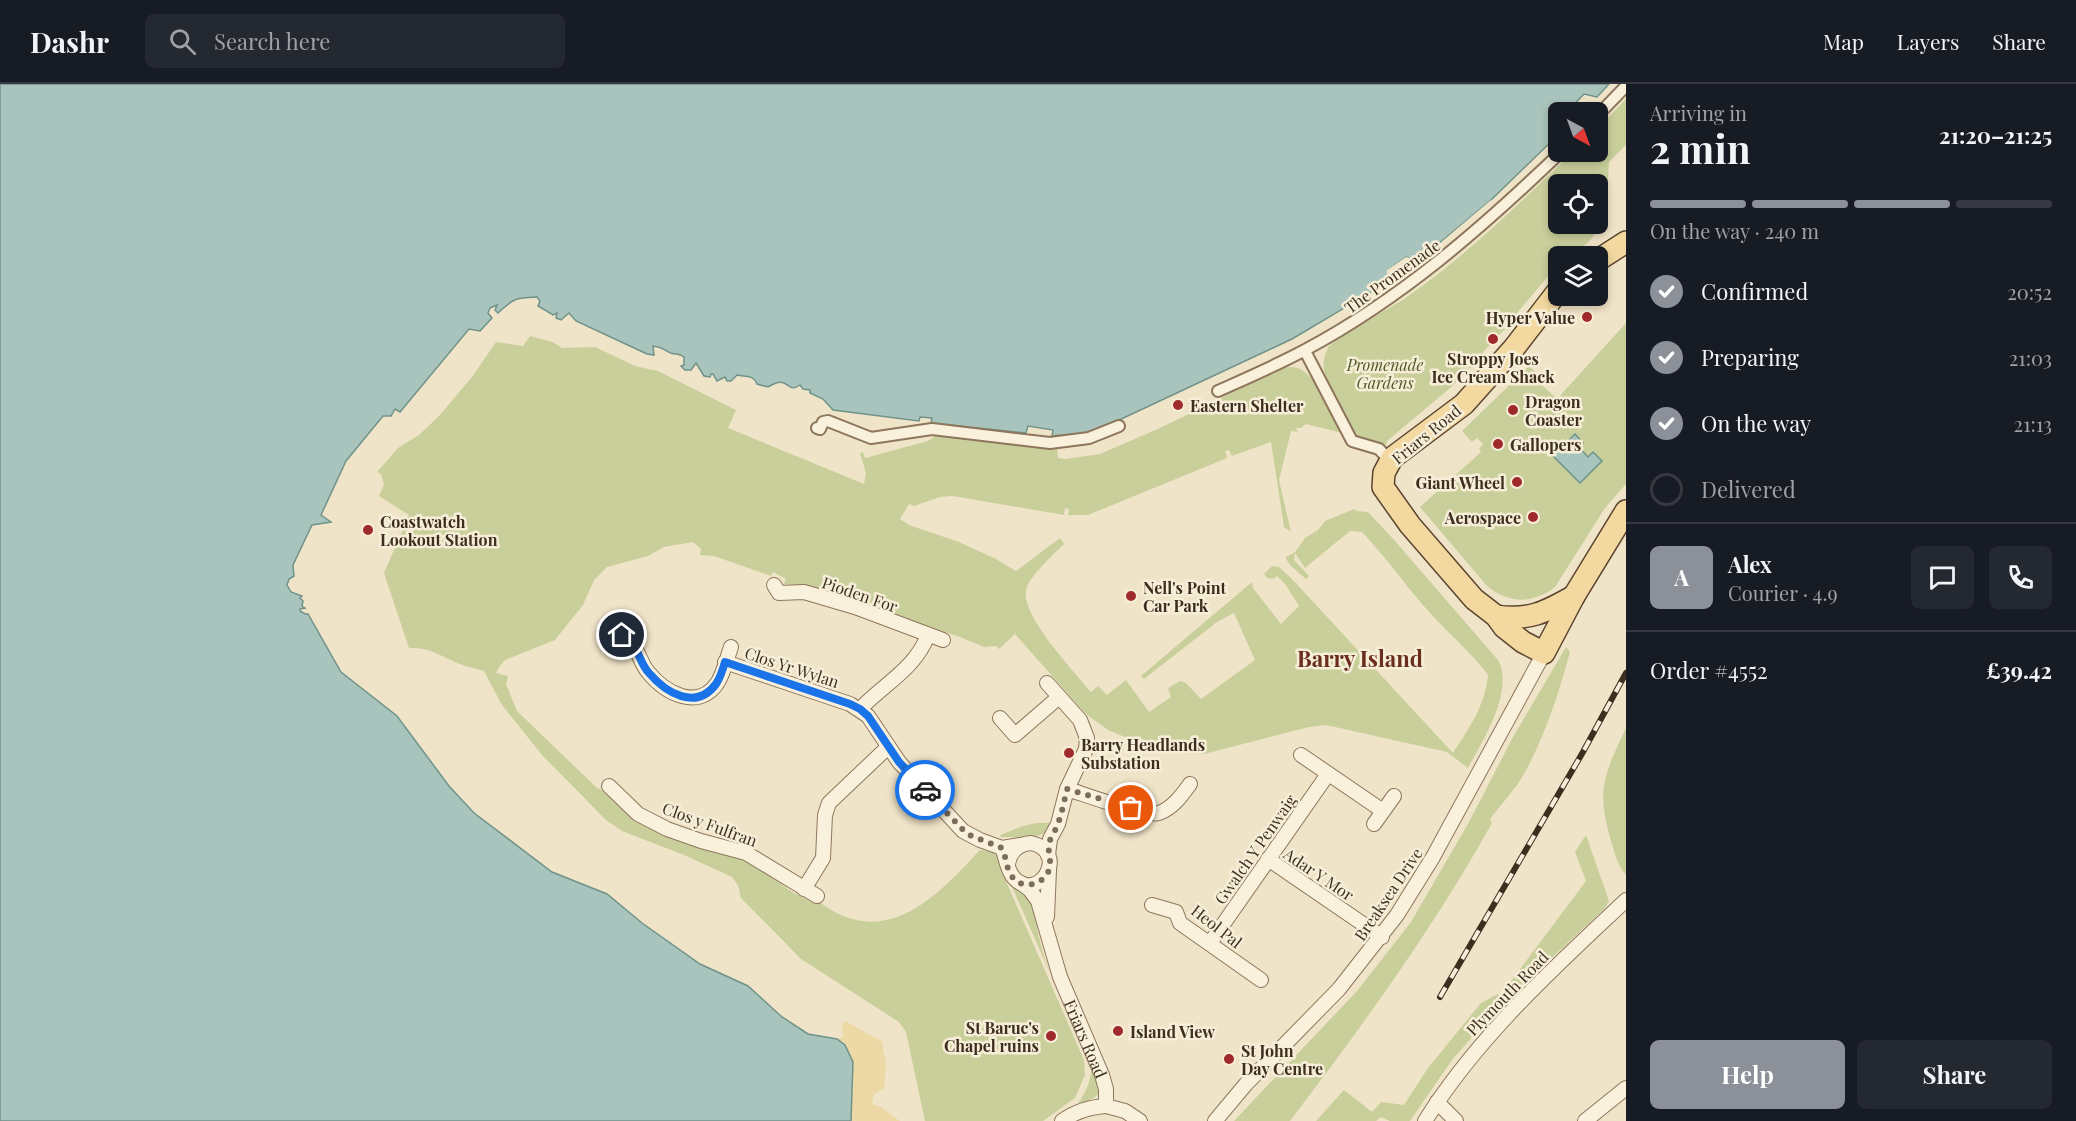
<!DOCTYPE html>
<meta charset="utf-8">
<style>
:root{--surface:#171b24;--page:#242831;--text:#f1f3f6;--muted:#9ea1a6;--line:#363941;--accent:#8c9099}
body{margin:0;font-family:"Playfair Display",serif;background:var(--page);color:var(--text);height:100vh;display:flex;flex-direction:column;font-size:22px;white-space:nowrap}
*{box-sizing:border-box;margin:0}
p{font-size:20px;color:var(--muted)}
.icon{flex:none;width:33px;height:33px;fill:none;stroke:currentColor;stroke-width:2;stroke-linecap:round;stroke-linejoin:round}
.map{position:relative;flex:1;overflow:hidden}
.panel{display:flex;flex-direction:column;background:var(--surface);width:450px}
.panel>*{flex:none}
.needle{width:39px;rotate:139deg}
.fabs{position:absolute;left:1548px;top:18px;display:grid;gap:12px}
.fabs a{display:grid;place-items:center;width:60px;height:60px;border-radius:9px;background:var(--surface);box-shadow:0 3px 9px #0003;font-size:30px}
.pin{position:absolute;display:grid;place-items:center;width:51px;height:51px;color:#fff;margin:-26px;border:3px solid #fff;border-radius:50%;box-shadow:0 2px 6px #0007}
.courier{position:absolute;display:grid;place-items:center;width:60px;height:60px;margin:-30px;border:4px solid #1a73e8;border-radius:50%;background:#fff;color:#222;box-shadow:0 2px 8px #0007}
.summary em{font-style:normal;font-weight:700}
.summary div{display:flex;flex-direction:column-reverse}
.summary{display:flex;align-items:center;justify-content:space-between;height:102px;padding:0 24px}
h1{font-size:39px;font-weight:700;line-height:45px}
.bar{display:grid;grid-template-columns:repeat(4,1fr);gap:9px 6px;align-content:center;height:72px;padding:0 24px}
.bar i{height:8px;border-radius:4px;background:var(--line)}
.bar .current{background:var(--accent)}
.bar p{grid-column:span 4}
.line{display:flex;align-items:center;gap:15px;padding:0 24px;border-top:2px solid var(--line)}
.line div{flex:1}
.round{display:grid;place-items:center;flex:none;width:63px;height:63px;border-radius:9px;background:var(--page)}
ol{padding:0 24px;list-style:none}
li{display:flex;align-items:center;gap:18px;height:66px}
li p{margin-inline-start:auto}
li .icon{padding:6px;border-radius:50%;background:var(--accent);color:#fff;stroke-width:4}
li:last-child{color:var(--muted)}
li i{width:33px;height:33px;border:3px solid var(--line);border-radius:50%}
.cta{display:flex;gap:12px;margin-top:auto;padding:12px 24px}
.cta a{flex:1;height:69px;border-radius:9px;background:var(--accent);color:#fff;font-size:24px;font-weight:700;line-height:69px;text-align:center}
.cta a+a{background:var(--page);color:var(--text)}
header{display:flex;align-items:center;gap:36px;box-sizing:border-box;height:84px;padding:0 30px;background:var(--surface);border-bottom:2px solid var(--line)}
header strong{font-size:28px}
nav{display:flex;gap:33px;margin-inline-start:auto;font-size:21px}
.search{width:420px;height:54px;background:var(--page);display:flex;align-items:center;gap:15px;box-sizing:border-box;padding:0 21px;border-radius:9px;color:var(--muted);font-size:22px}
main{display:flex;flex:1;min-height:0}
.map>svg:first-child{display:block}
</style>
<header>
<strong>Dashr</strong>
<div class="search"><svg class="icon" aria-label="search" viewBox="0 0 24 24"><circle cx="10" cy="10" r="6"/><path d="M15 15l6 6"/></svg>Search here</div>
<nav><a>Map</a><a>Layers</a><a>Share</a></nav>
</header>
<main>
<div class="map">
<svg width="1626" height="1037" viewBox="0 0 1626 1037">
<rect width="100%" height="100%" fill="#f0e4c8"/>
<g fill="#c9cf9b">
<path d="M1626,15V61L1609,78L1608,96L1598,116V100H1558V140H1598V126L1608,133C1597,147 1585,169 1565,169L1564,172H1558V181L1550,184V190L1511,236L1513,239L1507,247L1505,245L1497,253L1491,250L1488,257L1491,260L1483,268L1484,270L1449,305L1387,357L1386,362L1355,353L1338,319L1339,318C1331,300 1316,287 1328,264C1331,257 1393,222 1404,215C1468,171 1518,120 1573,68H1598V44Z"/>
<path d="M1626,239V400L1605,424L1555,503C1533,520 1509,520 1487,502L1420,423L1481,368L1479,365L1483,360L1477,354L1472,358L1462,347L1529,282L1541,293V300L1557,315Z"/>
<path d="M530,252L553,258L562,264L595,263L635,282L658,287L736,326L728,344L864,400L866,389L860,369L863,368L865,374L928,357L935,352L1057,365L1058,374L1065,375L1100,370L1160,344L1283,284C1309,277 1317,305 1326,320C1330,329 1337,339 1342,349L1306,340L1301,344H1296L1298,348L1291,347L1279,396L1291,448L1284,443L1271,358L1232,372L1229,366L1225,367L1227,374L1088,431H1068L1069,425L1065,424L1064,431L953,412L940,413L914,422L909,420L900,435L909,441L959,458L996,475L1016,487L1060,454L1064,460C1054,470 1028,493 1026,507C1022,533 1074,587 1091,608L1098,602L1107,611L1126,596L1149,628L1171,613L1168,604L1180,597L1186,599L1201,615L1255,576L1234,529L1217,538L1144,595L1141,592L1252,498L1253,504L1281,540L1299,522L1285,500L1277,492L1273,495L1267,494L1264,490L1272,482L1279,483L1292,495L1453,669C1469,644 1485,622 1488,591C1471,568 1450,551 1431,530C1407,504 1387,474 1362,448L1350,447L1305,484L1295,469L1294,476L1309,492L1306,495L1291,482L1286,475V473L1295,468L1305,454L1318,446L1325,437L1354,425L1356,427L1368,428L1395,457L1498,576C1515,606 1482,658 1468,684L1447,668L1326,641L1309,643L1204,670L1161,668L1108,646L1086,630L1015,550L999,565L996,562L984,563L960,553L809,502L784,500L786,495L773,488L771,492L714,472L700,471L701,465L693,458L664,463L648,472L607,483L594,496L583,521L555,556L505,576L499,583L496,589L508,592L506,600L517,627L597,704L612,710L619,718L741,774L755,781L792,808L812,818L815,815C824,821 833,828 843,832C900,855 945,803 980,766C999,769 999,771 1002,788L1084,976L1085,991L1075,1014L1043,1037H925L906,948L899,938L801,875L741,814L738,801L732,793L684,771L622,747L606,736L542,671L502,621L484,587C474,584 464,582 455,578C439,571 428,563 409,564L384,489L409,431L379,412L384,401L381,390L377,388L398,364L419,351L439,332L472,293L496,258L523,262Z"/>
<path d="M1566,563L1570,568C1559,609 1545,652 1524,690C1515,706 1501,720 1490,735L1492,739C1433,845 1363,941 1290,1037H1234L1357,907L1411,838L1469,738L1513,653Z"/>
<path d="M1626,644V791C1617,781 1615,769 1611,757C1596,705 1604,691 1626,644Z"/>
<path d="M1036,739H1051C1047,758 1016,753 1001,753L1000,751L1023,742Z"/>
<path d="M1586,751L1609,817L1605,824L1512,911L1505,905L1586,797L1575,768Z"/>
<path d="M1009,796C1038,816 1032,827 1040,857C1042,868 1047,879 1050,889Z"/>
<path d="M1498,910L1502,919L1452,976L1410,1037H1390L1381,1033L1376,1037H1316L1344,1006L1372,1028L1381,1018L1404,1021L1428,984L1481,919Z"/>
<path d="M1092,983C1104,1008 1104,1012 1077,1021C1086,1009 1090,998 1092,983Z"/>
</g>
<path fill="#ecd9a5" d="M845,937L883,958V966L886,979L884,1005L874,1010L872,1020L881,1023L900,1037H786L837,955L843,953L842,941Z"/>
<g fill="#a9c4bc" stroke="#6f938a" stroke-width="1.5">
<path d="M0,0H1609L1597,13L1584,10L1567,28H1558V51L1491,116L1418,177L1406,173L1388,186L1387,199L1292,255L1117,337L1085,349L1052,352L1053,346L1028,342L1026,349L931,339L932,334L920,333L919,337L833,326L823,315L810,309V306L803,305L800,301C785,311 790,289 768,303L757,300C753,290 745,293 737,291L731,297H727L725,293L717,297L713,290H711L710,293L704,292L696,279L691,286H685L681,282L684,281V273C679,269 676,271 671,269C662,265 663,263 653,262L654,271L647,270L576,237L569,229L561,236L556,234L557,229L553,231L538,222L540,217L537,213C515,214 514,214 498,229L495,226L497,221L490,224L488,229L492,234L480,247L469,245L400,328L395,325L391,332H383L346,377L321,431L331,438L312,441L293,481L294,492L289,495L287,501L291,508L302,512L300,514L303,517L302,522L305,524L300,525V527L305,530H308L341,588L397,632L449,702L474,729L552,788L607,810L642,839L700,880L748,902L782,933L808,950L837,955L845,961L853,978L851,1037H0Z"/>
<path d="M1575,350L1583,359L1579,363L1588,373L1593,368L1602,377L1580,399L1553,372Z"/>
</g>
<path fill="#f0e4c8" d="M1491,116L1492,118L1475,134L1419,179L1406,175L1389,187V200L1307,250L1306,248L1387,199V186L1406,173L1419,177Z"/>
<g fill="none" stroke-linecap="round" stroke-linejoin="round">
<defs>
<g id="pedestrian">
<path d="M1598,31L1626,2"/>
<path d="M1305,267L1352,357L1379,365L1390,377"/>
<path d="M1218,307C1247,294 1277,281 1305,266C1401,215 1483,143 1561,68"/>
<path d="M817,344L820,345L823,338L828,337L871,354L932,345L1050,359L1089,354L1119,342"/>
</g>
<g id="minor">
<path d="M774,501L779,509L804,508L855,523L943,556"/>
<path d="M622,551C626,555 632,559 635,564C640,572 642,581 648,588C665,609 699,628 718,598C724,588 727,574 731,563"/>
<path d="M725,578L850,620L868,632L899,678L963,747L980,756L1002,764L1020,761"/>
<path d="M1047,599L1080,636L1087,654L1086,665L1067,705L1058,740L1050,755L1048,771"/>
<path d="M860,625C885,599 915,585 928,551"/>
<path d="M1000,634L1015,651L1059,613"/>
<path d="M1301,671L1383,727"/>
<path d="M609,702L638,730L667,745L701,757L746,769L817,812"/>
<path d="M1067,705C1084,710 1145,733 1159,729C1173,724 1182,711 1190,700"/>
<path d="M1374,740L1394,712"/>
<path d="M1002,764C1006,773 1007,787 1014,794C1038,820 1071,768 1031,759C1018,760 1010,767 1008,780"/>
<path d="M1268,775L1382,853"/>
<path id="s1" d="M1021,799L1030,806L1038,817L1060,893L1102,991L1106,1005V1022L1125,1027L1140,1037"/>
<path d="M804,805L823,774L825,731L829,719L888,663"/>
<path d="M1152,821L1176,828L1180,839L1261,896"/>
<path d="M1047,833L1049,786"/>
<path d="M1210,859L1328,690"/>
<path d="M1437,1018L1456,1037"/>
<path d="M1062,1037C1076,1027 1089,1023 1106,1022"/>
<path d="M1215,1037L1246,1000L1339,905L1397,831L1433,773L1544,569"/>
<path d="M1425,1037C1479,951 1553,885 1626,816"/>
<path d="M1585,1037L1626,1004"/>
</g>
<g id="primary">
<path d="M1598,176L1626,158"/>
<path d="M1558,207L1514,264L1464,320L1392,374L1384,389L1383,403L1410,441L1474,515L1496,532L1504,543L1523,558L1544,569L1574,512L1626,427"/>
<path d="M1496,532C1529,537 1546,528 1574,512"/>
</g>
</defs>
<use href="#pedestrian" stroke="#8d765c" stroke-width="14"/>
<use href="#minor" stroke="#8d765c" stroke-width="16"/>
<use href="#primary" stroke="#5b4430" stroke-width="24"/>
<use href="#pedestrian" stroke="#faf1dc" stroke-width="10"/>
<use href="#minor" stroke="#faf1dc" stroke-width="14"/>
<use href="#primary" stroke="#f3d9a0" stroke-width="21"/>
<defs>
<path id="rail" d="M1440,913L1583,668L1626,589"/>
</defs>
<use href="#rail" stroke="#3d2e20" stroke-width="6"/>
<use href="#rail" stroke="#f7eed8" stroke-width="4" stroke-dasharray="11" stroke-linecap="butt"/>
</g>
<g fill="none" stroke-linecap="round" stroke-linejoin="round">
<path stroke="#7c6e5b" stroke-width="6" stroke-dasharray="0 10.8" d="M925,706L967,750L1002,764C1006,772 1006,783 1011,791C1021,808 1047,801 1050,782C1051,773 1046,764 1051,754C1052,750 1056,746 1057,742C1062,730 1064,717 1067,705L1131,724"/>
<path stroke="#1a73e8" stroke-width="8" d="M622,551C626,555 632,559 635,564C640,572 642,582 649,589C666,609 696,627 716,600C720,594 723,585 725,578L850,620L860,625L868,632L899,678L925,706"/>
</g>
<g fill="#9e2a2b" stroke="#f7eed8" stroke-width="2">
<circle cx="1587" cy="233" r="6"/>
<circle cx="1493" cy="255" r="6"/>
<circle cx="1178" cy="321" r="6"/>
<circle cx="1513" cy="326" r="6"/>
<circle cx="1498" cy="360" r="6"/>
<circle cx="1517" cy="398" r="6"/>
<circle cx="1533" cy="433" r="6"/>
<circle cx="368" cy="446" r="6"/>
<circle cx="1131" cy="512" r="6"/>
<circle cx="1069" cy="669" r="6"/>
<circle cx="1118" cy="947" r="6"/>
<circle cx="1051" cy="952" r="6"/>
<circle cx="1229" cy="975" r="6"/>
</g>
<g text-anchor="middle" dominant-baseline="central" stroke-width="5" stroke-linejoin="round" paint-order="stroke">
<g font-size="16" fill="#3d2e20" stroke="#f7eed8">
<text transform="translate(1392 192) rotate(-36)">The Promenade</text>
<text transform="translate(1426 350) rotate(-39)">Friars Road</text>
<text transform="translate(860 510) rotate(19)">Pioden For</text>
<text transform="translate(792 583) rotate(18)">Clos Yr Wylan</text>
<text transform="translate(710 740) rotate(20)">Clos y Fulfran</text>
<text transform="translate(1255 765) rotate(-55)">Gwalch Y Penwaig</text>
<text transform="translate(1319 790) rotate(34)">Adar Y Mor</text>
<text transform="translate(1388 810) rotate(-56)">Breaksea Drive</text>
<text transform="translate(1217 842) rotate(38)">Heol Pal</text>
<text transform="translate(1507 909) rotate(-46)">Plymouth Road</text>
<text stroke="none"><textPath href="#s1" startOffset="171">Friars Road</textPath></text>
</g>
<g font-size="16" font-weight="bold" fill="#3d2e20" stroke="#f7eed8" text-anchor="start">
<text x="1575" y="233" text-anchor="end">Hyper Value</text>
<text x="1493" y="274" text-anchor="middle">Stroppy Joes<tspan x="1493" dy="18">Ice Cream Shack</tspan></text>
<text x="1525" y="317">Dragon<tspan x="1525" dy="18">Coaster</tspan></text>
<text x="1190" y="321">Eastern Shelter</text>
<text x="1510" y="360">Gallopers</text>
<text x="1505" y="398" text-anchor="end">Giant Wheel</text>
<text x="1521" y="433" text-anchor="end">Aerospace</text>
<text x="380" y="437">Coastwatch<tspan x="380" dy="18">Lookout Station</tspan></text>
<text x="1143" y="503">Nell's Point<tspan x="1143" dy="18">Car Park</tspan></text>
<text x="1081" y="660">Barry Headlands<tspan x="1081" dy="18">Substation</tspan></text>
<text x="1039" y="943" text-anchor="end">St Baruc's<tspan x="1039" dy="18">Chapel ruins</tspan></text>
<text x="1130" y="947">Island View</text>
<text x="1241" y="966">St John<tspan x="1241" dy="18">Day Centre</tspan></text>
</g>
<g font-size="16" font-style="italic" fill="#4d5a26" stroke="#f7eed8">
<text x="1385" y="280">Promenade<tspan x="1385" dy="18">Gardens</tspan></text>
</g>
<g font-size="22" font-weight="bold" fill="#6b2e1e" stroke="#f7eed8">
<text x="1360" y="574">Barry Island</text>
</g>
</g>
</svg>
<div class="fabs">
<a><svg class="needle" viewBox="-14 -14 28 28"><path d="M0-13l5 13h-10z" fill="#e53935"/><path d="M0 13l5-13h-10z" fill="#9ea1a6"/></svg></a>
<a><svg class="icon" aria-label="locate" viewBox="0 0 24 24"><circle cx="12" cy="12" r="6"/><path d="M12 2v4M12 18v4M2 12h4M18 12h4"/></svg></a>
<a><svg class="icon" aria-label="layers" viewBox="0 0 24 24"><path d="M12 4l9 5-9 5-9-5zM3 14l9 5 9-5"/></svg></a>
</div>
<div class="pin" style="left:1131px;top:724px;background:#ea580c"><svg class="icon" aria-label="bag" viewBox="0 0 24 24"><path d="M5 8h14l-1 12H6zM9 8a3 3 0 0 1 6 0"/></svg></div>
<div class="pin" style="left:622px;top:551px;background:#1f2937"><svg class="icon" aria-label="home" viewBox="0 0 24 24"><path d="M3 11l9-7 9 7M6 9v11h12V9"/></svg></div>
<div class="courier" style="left:925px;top:706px"><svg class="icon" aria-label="car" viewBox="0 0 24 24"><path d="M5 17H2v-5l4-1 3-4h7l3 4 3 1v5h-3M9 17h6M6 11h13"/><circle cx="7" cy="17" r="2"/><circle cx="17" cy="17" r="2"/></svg></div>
</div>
<section class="panel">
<div class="summary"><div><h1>2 min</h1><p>Arriving in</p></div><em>21:20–21:25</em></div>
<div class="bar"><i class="current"></i><i class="current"></i><i class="current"></i><i></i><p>On the way · 240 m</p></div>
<ol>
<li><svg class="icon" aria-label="check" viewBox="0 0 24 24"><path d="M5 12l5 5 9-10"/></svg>Confirmed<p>20:52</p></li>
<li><svg class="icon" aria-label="check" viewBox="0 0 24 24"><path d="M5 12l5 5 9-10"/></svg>Preparing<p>21:03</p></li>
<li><svg class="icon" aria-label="check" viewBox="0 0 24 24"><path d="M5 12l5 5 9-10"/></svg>On the way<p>21:13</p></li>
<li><i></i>Delivered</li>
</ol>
<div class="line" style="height:108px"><b class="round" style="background:var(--accent);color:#fff">A</b><div><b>Alex</b><p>Courier · 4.9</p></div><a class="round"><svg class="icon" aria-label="chat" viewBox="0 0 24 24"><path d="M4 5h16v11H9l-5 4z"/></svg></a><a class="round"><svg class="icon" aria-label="phone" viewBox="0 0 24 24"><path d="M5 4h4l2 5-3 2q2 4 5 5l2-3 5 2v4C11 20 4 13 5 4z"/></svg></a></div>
<div class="line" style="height:78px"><div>Order #4552</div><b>£39.42</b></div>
<div class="cta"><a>Help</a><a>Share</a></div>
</section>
</main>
